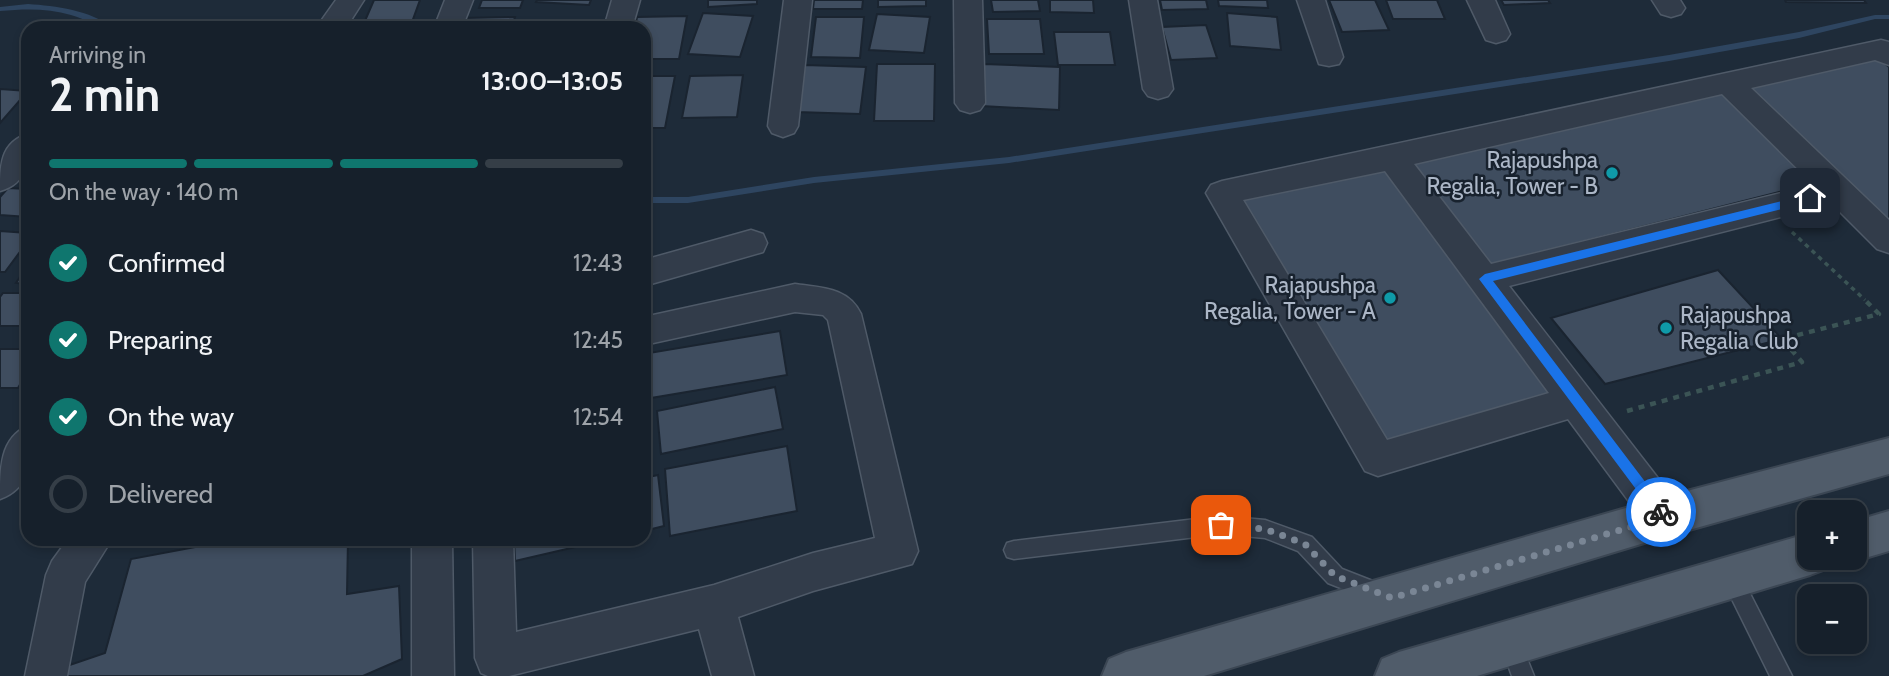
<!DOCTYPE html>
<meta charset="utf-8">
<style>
:root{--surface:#16202b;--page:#1f2833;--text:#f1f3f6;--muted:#9ea3a9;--line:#353e47;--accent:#0f766e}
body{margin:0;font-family:Cabin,sans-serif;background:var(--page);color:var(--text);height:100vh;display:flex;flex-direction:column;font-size:26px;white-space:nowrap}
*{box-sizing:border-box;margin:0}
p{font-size:23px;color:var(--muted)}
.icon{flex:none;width:38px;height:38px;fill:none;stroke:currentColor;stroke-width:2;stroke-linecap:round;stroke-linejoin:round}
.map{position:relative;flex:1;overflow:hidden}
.sheet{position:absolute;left:21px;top:21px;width:630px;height:525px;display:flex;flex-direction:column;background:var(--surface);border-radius:21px;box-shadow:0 4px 10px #0003,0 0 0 2px var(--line)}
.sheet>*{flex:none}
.controls{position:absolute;left:1797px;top:500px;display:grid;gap:14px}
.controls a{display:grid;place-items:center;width:70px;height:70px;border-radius:14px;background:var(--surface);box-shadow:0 4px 10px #0003,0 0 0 2px var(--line);font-size:35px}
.pin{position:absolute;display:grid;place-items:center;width:60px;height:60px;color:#fff;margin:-30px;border-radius:14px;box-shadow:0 4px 10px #0006}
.courier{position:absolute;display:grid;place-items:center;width:70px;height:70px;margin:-35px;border:5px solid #1a73e8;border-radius:50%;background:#fff;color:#222;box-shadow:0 2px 9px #0007}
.overview em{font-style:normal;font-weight:700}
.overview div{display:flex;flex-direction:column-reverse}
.overview{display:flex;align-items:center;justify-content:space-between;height:119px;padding:0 28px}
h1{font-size:46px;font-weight:700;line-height:52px}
.bar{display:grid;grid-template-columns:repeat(4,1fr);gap:10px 7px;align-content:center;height:84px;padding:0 28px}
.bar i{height:9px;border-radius:5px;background:var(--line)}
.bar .on{background:var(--accent)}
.bar p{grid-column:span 4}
ol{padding:0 28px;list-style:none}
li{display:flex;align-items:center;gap:21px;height:77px}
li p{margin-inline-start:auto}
li .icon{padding:7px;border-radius:50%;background:var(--accent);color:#fff;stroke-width:4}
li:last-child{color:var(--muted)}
li i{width:38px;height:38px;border:4px solid var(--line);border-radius:50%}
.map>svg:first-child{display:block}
</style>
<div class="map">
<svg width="1889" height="676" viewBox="0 0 1889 676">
<rect width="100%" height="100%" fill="#1e2b39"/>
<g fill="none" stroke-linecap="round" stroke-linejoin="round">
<g fill="#2e4560" fill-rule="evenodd">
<path d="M28,4C56,6 90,10 113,28C98,28 86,19 71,15C48,8 24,9 0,11V7Z"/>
<path d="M1875,15H1889V19H1875L1799,38L1669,61L1009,163L814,183L688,203H644V197H688L814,177L1009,157L1669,55L1799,32Z"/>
</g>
</g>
<g fill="#3f4d5f" stroke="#1a2430" stroke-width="2">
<path d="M374,0H420L412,22L364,23Z"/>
<path d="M482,0H523L520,8H479Z"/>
<path d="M537,0H591L589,5L536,2Z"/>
<path d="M708,0H757V4L708,7Z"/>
<path d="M814,0H863L862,9H813Z"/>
<path d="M878,0H926V6L878,7Z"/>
<path d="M991,0H1038L1040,11L993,12Z"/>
<path d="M1050,0H1093L1094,13L1050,12Z"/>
<path d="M1160,0H1206L1208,9L1162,10Z"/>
<path d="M1218,0H1267L1268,8L1219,6Z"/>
<path d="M1329,0H1375L1389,30L1342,32Z"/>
<path d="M1386,0H1437L1445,19H1393Z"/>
<path d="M1501,0H1548L1550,3L1504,5Z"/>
<path d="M1785,0H1864L1866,3L1786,2Z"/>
<path d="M703,13L753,16L740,57L688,54Z"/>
<path d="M1227,13L1277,17L1281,50L1230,46Z"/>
<path d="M877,14L930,17L924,53L869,50Z"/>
<path d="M687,16L679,59H644V28H635L637,17Z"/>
<path d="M515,17L512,28H462L465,18Z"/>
<path d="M816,17H864L860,58L811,57Z"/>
<path d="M987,19H1040L1044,54H989Z"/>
<path d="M581,21L579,28H526L528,22Z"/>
<path d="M1206,25L1217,58L1171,60L1162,27Z"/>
<path d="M1054,32H1110L1115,65H1058Z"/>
<path d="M1876,56L1889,67V228L1739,86Z"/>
<path d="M877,64H935L934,121H874Z"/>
<path d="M984,64L1060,67L1059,110L981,106Z"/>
<path d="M805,65L866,67L860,114L796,112Z"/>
<path d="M743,75L737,117L682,118L690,76Z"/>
<path d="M644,76H675L665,128H644Z"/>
<path d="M0,89L28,91L0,123Z"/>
<path d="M1720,91L1815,183L1491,265L1411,163Z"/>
<path d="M1387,166L1559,397L1387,446L1236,198Z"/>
<path d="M8,188L28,189V217L0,215V197Z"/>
<path d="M0,231L28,233V241L5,272H0Z"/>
<path d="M28,265V284L16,283Z"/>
<path d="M1718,270L1782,339L1605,384L1551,318Z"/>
<path d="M3,293H28V326H0V297Z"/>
<path d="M780,331L787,375L651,398L649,353Z"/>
<path d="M0,349H28V371L18,388H0Z"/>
<path d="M775,387L783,429L661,454L657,411Z"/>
<path d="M787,446L797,511L670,536L665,469Z"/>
<path d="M658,475L664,526L644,531V478Z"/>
<path d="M238,539H348L347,594L399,586L402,659L363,676H57L58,669L105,653L131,559Z"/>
<path d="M514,539H610L515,561Z"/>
</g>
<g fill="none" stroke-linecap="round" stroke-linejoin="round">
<defs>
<g id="service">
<path d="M1221,516L1265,520L1312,537L1342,569L1388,587L1391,594L1388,601L1381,604L1328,583L1298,551L1265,538L1221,534L1014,559L1007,557L1004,550L1007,543L1014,541Z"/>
<path d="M1731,567L1738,570L1792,676H1770L1721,577L1724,570Z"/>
<path d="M1511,633L1518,636L1534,676H1512L1500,643L1504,636Z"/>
</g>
<g id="minor">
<path d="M336,0H364L346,28H316Z"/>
<path d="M445,0H473L462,28H434Z"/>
<path d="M612,0H640L632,28H604Z"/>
<path d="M784,0H812L798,126L794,133L783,137L772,133L768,126Z"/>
<path d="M954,0H982L985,103L980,110L970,113L960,110L955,103Z"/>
<path d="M1129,0H1157L1173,89L1168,96L1158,99L1148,96L1143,89Z"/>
<path d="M1297,0H1325L1343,57L1339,64L1329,66L1319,64Z"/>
<path d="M1467,0H1495L1510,34L1506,40L1496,43L1486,40Z"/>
<path d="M1652,0H1680L1685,8L1681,14L1671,17L1661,14Z"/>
<path d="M1881,40L1889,42V65L1875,60L1751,88L1889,220V253L1877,249L1832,204L1509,286L1678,504L1684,517L1678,530L1664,535L1650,530L1568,419L1378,476L1365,471L1206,193L1211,185L1222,181ZM1722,94L1814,185L1491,264L1414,164ZM1385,171L1549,393L1387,440L1243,200Z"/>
<path d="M28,134C28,160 29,183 0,191C0,167 0,142 28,134Z"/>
<path d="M751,230L763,234L767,243L763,252L644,286V260Z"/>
<path d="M795,284C822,288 848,287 861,314L918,551L912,564L813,591L738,617L754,676H712L699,629L509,676H488L481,673L475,658L473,539H513L516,632L714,585L813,553L875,538L828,320L823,315L795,312L644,345V317Z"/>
<path d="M28,426C28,457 35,486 0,499C0,468 0,438 28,426Z"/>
<path d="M68,539H112L85,582L67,676H25L46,575L52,561Z"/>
<path d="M412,539H452L454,676H412Z"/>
</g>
<g id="primary">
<path d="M1889,438V474L1664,537L1204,676H1102L1109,659L1126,652L1664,497Z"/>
<path d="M1889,511V551L1855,561L1847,558H1855V521Z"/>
<path d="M1810,533V558H1830L1826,569L1810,575L1477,676H1375L1382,659L1399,652Z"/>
</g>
</defs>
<use href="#service" stroke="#4f5a68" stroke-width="3"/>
<use href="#minor" stroke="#4f5a68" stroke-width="3"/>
<use href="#primary" stroke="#3b4653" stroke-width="4"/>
<path stroke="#3b5455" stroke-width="3.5" stroke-dasharray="4.5 4.5" stroke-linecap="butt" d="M1792,232L1865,300"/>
<path stroke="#3b5455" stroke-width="4.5" stroke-dasharray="6 6" stroke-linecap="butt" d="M1627,411L1802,362L1782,339L1879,314L1863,298"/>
<use href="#service" fill="#323c4a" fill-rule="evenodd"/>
<use href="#minor" fill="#323c4a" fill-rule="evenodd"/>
<use href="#primary" fill="#505c6a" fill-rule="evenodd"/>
</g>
<path fill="#1a73e8" d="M1810,194L1816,198L1814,201L1493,281L1665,508V516H1656L1479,279L1485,274Z"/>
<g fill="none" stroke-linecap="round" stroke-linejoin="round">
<path stroke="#7a8695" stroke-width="7" stroke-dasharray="0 12.6" d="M1221,525L1265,529L1305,544L1335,576L1392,598L1664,517L1661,512"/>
</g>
<g fill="#0f9aa8" stroke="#18222e" stroke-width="2.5">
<circle cx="1612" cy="173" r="7"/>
<circle cx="1390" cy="298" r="7"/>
<circle cx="1666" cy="328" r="7"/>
</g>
<g text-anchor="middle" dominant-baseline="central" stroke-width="5" stroke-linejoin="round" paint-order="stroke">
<g font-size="23" fill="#acb7c7" stroke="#18222e" text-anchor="end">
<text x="1598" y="160">Rajapushpa<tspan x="1598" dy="26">Regalia, Tower - B</tspan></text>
<text x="1376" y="285">Rajapushpa<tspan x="1376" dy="26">Regalia, Tower - A</tspan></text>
<text x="1680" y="315" text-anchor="start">Rajapushpa<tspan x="1680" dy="26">Regalia Club</tspan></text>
</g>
</g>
</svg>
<div class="controls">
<a>+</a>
<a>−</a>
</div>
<div class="pin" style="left:1221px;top:525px;background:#ea580c"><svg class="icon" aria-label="bag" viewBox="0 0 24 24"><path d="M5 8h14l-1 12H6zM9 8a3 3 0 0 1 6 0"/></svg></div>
<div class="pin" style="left:1810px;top:198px;background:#1f2937"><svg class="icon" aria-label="home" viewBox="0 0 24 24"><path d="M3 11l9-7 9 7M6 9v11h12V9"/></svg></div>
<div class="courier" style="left:1661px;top:512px"><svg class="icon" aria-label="bike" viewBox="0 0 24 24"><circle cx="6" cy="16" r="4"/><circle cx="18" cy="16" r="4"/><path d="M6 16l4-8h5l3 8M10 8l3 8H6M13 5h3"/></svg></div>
<section class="sheet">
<div class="overview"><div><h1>2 min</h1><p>Arriving in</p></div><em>13:00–13:05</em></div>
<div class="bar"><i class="on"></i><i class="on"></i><i class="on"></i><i></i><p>On the way · 140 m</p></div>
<ol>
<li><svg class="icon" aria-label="check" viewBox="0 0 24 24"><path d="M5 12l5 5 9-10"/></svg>Confirmed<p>12:43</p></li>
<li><svg class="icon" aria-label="check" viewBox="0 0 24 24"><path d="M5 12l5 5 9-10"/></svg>Preparing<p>12:45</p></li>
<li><svg class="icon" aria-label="check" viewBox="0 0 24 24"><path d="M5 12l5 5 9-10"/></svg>On the way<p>12:54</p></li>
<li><i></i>Delivered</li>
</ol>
</section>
</div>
